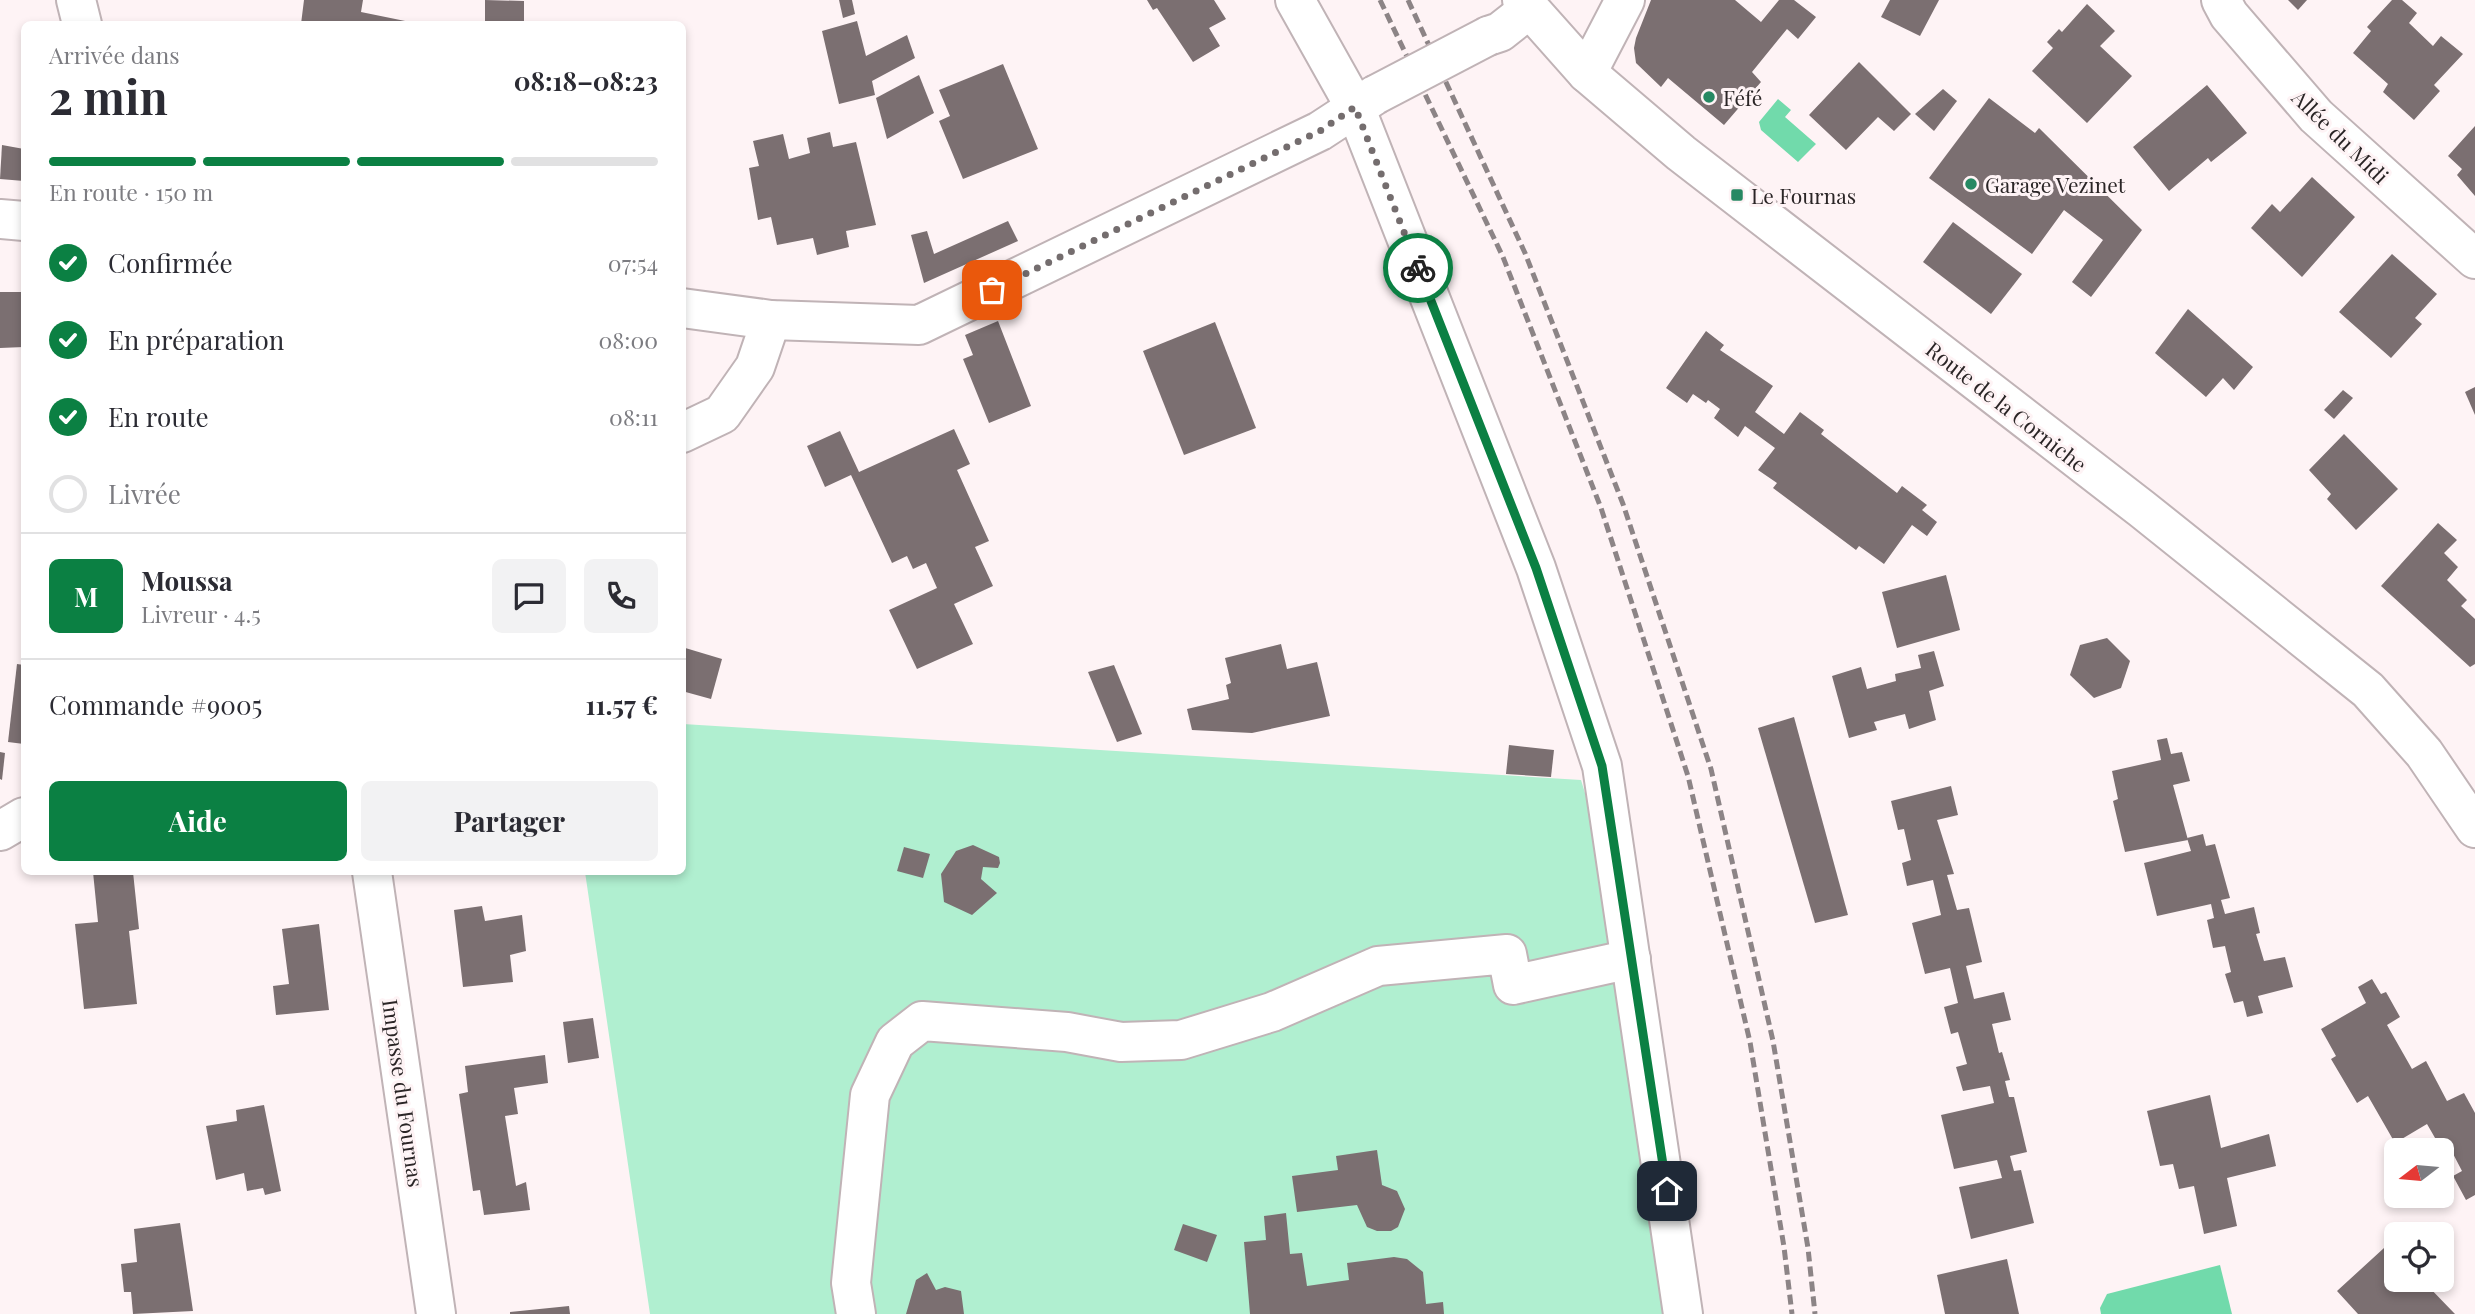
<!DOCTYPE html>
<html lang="fr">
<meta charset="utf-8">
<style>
:root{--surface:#fff;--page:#f2f2f3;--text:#2b2b33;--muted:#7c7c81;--line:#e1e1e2;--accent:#0b8043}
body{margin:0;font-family:"Playfair Display",serif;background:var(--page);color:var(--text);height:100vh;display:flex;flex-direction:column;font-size:26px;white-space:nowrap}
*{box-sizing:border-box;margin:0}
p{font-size:23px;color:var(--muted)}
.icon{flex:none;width:38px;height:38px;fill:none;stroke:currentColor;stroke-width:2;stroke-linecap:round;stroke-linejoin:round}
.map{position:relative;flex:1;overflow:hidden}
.drawer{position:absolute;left:21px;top:21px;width:665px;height:854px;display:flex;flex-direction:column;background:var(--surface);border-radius:10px;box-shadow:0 4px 10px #0003}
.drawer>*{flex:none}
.needle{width:46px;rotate:254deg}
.tools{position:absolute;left:2384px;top:1138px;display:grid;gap:14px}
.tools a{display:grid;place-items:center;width:70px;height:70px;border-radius:10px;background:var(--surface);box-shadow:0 4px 10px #0003;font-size:35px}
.pin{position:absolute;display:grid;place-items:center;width:60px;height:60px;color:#fff;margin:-30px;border-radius:14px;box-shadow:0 4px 10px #0006}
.courier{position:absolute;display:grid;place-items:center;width:70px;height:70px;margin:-35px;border:5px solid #0b8043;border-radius:50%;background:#fff;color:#222;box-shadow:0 2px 9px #0007}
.headline em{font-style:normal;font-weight:700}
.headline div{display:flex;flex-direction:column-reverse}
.headline{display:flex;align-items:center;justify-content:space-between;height:119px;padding:0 28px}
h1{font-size:46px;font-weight:700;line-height:52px}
.bar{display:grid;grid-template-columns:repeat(4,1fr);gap:10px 7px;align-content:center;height:84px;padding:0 28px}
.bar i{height:9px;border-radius:5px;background:var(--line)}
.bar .on{background:var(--accent)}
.bar p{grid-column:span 4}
.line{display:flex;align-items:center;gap:18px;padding:0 28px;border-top:2px solid var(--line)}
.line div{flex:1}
.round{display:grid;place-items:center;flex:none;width:74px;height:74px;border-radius:10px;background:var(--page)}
ol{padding:0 28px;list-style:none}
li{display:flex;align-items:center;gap:21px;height:77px}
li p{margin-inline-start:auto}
li .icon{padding:7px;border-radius:50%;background:var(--accent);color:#fff;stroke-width:4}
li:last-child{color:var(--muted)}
li i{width:38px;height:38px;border:4px solid var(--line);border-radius:50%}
.cta{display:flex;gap:14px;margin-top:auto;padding:14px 28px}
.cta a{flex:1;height:80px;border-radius:10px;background:var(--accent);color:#fff;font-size:28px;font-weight:700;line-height:80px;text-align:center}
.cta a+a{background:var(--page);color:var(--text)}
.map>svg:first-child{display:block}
</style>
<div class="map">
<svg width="2475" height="1314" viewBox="0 0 2475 1314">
<rect width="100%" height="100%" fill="#fef3f5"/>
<path fill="#b0efd0" d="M683,724L1581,780L1604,855L1669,1314H650L585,872H682Z"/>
<g fill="#71daab">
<path d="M1778,99L1791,110L1785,117L1816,144L1798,162L1761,130L1759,122Z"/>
<path d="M2220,1265L2232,1314H2101L2100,1308L2107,1294Z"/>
</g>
<g fill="#7b6f71">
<path d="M304,0H363L361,12L410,22L409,24H301Z"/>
<path d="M485,0L524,1V24H485Z"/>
<path d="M839,0H852L855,14L843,18Z"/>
<path d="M1147,0H1214L1226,19L1209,28L1220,46L1193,62L1157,8L1153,10Z"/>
<path d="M1651,0H1735L1761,22L1779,0H1794L1816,17L1798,39L1787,29L1752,72L1761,82L1724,125L1668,78L1661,87L1636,63L1634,48L1636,38Z"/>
<path d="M1890,0H1939L1920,36L1881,17Z"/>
<path d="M2288,0H2307L2298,10Z"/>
<path d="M2392,0H2402L2417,13L2409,23L2433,46L2441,36L2463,54L2434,85L2440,91L2414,120L2383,92L2388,84L2353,53L2371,31L2367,27Z"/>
<path d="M2087,4L2115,31L2100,46L2132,76L2087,123L2032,71L2053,48L2047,42L2059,29L2062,32Z"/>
<path d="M857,21L866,56L907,35L915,58L872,81L875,95L839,104L822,31Z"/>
<path d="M1859,62L1911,114L1894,131L1878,117L1846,150L1809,115Z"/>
<path d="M1003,64L1038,149L963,179L939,121L950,116L939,90Z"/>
<path d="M919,75L934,113L887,139L876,98Z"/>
<path d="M2207,85L2247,133L2211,162L2208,158L2169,191L2133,147Z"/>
<path d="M1943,89L1957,101L1934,131L1915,114Z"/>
<path d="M1989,98L2035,133L2039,128L2142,230L2091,297L2072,282L2103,240L2064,210L2032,254L1929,178Z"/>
<path d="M2475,126V196L2457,175L2462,169L2448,156Z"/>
<path d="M830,132L833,147L856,142L876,225L846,231L849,247L817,255L813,238L777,245L771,217L758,220L749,168L759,166L753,141L783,134L789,159L810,153L807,138Z"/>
<path d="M2,145L24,149V181L0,179Z"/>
<path d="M2312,177L2355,217L2302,277L2251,228L2272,204L2280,212Z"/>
<path d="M1008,221L1018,241L924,283L911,235L927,231L934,254Z"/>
<path d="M1953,222L2022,274L1991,314L1923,262Z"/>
<path d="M2392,254L2437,294L2415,318L2422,324L2391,358L2339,312Z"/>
<path d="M0,292H24V347L0,348Z"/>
<path d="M2188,309L2253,367L2234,390L2223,378L2206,397L2155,353Z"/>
<path d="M998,321L1031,406L989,423L963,359L973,355L965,335Z"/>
<path d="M1215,322L1256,428L1184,455L1143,351Z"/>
<path d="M1706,331L1724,345L1720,350L1773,386L1755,412L1784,434L1800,412L1824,430L1821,434L1897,493L1902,486L1927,505L1922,510L1937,522L1927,536L1912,525L1884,564L1859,546L1856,550L1773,488L1777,483L1758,470L1775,448L1745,426L1738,437L1714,418L1720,409L1708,400L1706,403L1693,394L1687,403L1666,388Z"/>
<path d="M2475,387V415L2465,392Z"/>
<path d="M2343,390L2353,398L2334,419L2324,410Z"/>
<path d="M954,429L970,464L957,470L989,541L975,547L993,586L954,604L973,644L917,669L889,610L937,588L926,563L913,569L907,556L892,563L851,475L825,487L807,446L840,431L859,472Z"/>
<path d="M2344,434L2398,489L2356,530L2327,499L2331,494L2309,470Z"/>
<path d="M2438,523L2457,540L2444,553L2458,567L2447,580L2467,600L2461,606L2475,619V664L2470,667L2381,586Z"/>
<path d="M1946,575L1960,630L1897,648L1882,592Z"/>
<path d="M2107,638L2130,661L2121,688L2094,698L2070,675L2080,645Z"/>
<path d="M1281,644L1287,669L1317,662L1330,716L1252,733L1192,730L1187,709L1229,699L1226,685L1231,683L1225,658Z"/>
<path d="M682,647L722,659L711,699L682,691Z"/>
<path d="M1934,651L1944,686L1929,691L1936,720L1909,729L1905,714L1874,722L1877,730L1849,738L1832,676L1861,667L1867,689L1896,681L1895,674L1921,668L1918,655Z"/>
<path d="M17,664L24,665V744L8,742Z"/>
<path d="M1114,665L1142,734L1117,742L1088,672Z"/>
<path d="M1794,717L1848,915L1815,923L1758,728Z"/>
<path d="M2167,738L2171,754L2182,752L2190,781L2173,785L2188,840L2125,852L2113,801L2118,799L2112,771L2161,760L2157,740Z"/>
<path d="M1509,745L1554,750L1551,777L1506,774Z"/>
<path d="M0,752L5,753L2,780L0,779Z"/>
<path d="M1951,786L1958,815L1937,820L1954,874L1947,875L1957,910L1969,908L1982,962L1966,966L1974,999L2004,992L2011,1020L1992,1024L1999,1053L2002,1052L2010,1080L2005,1081L2009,1097H2014L2027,1152L2010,1156L2014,1171L2021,1170L2034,1223L1971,1239L1959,1187L2002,1178L1997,1160L1954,1169L1941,1115L1994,1103L1990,1086L1963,1091L1956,1067L1967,1064L1958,1032L1951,1034L1944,1007L1958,1003L1950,968L1925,974L1912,923L1941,915L1933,880L1907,886L1902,863L1911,860L1904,829L1898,830L1891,801Z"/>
<path d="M2203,834L2206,846L2215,844L2230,898L2221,900L2225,914L2254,907L2260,933L2256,934L2264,961L2285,957L2293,987L2258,996L2263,1013L2247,1017L2243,1001L2234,1003L2225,974L2231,972L2225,946L2213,948L2207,920L2214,918L2211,904L2157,916L2144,863L2191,851L2187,838Z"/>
<path d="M973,845L999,857L1000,863L998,868L983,867L981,879L997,893L972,915L944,902L941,874L956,851Z"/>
<path d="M904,847L930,854L923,878L897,871Z"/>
<path d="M93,872H133L139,929L129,931L137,1004L84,1009L75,924L98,922Z"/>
<path d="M482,906L485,921L522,915L526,951L510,955L513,982L463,987L454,910Z"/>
<path d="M319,924L329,1010L276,1015L273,986L289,984L282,929Z"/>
<path d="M2372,979L2381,994L2386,992L2400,1017L2387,1025L2412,1069L2426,1061L2447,1101L2464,1093L2475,1113V1195L2466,1200L2453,1176L2462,1171L2449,1146L2442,1150L2427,1124L2395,1143L2368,1096L2357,1103L2331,1059L2336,1056L2321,1029L2366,1003L2358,987Z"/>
<path d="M593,1018L599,1058L568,1063L563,1022Z"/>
<path d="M545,1055L548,1083L514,1088L518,1114L505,1116L516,1186L526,1182L530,1210L484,1215L480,1190L473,1191L459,1094L468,1092L465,1066Z"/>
<path d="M2210,1095L2221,1148L2269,1134L2276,1166L2227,1178L2237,1226L2204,1234L2194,1186L2179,1189L2173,1164L2160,1166L2147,1111Z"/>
<path d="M264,1105L281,1191L265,1195L263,1188L247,1191L244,1173L216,1180L206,1126L237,1121L236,1110Z"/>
<path d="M1377,1150L1382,1185L1397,1191L1405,1209L1398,1227L1391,1231H1377L1367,1227L1357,1205L1297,1212L1292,1176L1338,1170L1336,1156Z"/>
<path d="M1286,1213L1290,1254L1302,1253L1307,1286L1349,1280L1347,1263L1394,1257L1407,1259L1423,1272L1426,1304L1443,1302L1444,1314H1250L1244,1242L1266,1240L1264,1216Z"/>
<path d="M180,1223L193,1311L133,1314L131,1292H124L121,1264L137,1262L134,1229Z"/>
<path d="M1183,1224L1217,1235L1207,1262L1174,1250Z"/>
<path d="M2384,1248L2396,1259V1279H2417L2422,1284L2424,1282L2455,1314H2358L2337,1291Z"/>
<path d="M2007,1259L2019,1314H1945L1937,1275Z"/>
<path d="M927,1273L936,1290L945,1287L961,1291L964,1314H906L916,1280Z"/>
<path d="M569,1306L570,1314H510V1312Z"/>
</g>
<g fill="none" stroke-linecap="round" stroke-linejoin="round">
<defs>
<g id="minor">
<path d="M76,0L82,24"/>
<path d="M1295,0L1355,107L1536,568L1602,766L1683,1314"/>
<path d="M2221,0L2229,15L2316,116L2475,259"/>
<path d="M1488,36L1500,32L1528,10"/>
<path d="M1587,73L1625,0"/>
<path d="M0,219L24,221"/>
<path d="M682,308L771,320L919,325L1320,131L1375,95"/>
<path d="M682,433L722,414L755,367L771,320"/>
<path d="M0,831L24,817"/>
<path d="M372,872L436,1314"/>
<path d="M856,1314L851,1283L870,1095L895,1042L922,1021L1067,1032L1121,1042L1181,1040L1272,1012L1378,966L1507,954L1513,985L1631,959"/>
</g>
<path id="major" d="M1522,0L1587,73L1681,153L2142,509L2368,690L2424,753L2475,828"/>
</defs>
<use href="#minor" stroke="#c0b3b6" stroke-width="42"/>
<use href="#major" stroke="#c0b3b6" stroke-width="42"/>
<use href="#minor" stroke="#fff" stroke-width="38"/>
<use href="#major" stroke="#fff" stroke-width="38"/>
<g stroke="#8c8486" stroke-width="5" stroke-dasharray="10 5" stroke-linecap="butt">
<path d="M1380,0L1503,257L1601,508L1688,776L1750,1042L1784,1247L1792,1314"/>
<path d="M1408,0L1525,253L1623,504L1711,769L1773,1041L1808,1248L1815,1314"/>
</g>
<defs>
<path id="minor-bridge" d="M1375,95L1488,36"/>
</defs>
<use href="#minor-bridge" stroke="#c0b3b6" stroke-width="42" stroke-linecap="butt"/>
<use href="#minor-bridge" stroke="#fff" stroke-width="38"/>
</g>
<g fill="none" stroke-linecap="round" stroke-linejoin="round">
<path stroke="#746d6e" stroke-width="7" stroke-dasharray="0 12.6" d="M992,290L1320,131L1355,107L1418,268"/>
<path stroke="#0b8043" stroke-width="9" d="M1418,268L1536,568L1602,766L1667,1191"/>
</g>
<g fill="#268963" stroke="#fef3f5" stroke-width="2.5">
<circle cx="1709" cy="97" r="7"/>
<circle cx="1971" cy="184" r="7"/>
<rect x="1730" y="188" width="14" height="14" rx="3.5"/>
</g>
<g text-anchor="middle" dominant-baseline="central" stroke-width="6" stroke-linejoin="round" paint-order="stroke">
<g font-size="21" fill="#2a2526" stroke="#fef3f5" text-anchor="start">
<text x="1723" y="97">Féfé</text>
<text x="1985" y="184">Garage Vezinet</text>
<text x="1751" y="195">Le Fournas</text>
</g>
<g font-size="21" fill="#2a2526" stroke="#fef3f5">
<text transform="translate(2341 136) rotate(44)">Allée du Midi</text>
<text transform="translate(2007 406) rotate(38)">Route de la Corniche</text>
<text transform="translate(404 1093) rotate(82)">Impasse du Fournas</text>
</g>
</g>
</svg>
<div class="tools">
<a><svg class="needle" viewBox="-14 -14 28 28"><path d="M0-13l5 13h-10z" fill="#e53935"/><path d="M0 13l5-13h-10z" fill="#7c7c81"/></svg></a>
<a><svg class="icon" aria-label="locate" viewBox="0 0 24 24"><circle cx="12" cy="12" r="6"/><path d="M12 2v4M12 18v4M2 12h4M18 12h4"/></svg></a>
</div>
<div class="pin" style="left:992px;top:290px;background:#ea580c"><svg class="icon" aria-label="bag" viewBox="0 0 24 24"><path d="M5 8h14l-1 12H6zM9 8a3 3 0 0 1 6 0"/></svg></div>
<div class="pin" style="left:1667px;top:1191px;background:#1f2937"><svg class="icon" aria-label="home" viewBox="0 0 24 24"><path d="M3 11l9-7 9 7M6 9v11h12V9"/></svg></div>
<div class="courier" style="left:1418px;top:268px"><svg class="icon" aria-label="bike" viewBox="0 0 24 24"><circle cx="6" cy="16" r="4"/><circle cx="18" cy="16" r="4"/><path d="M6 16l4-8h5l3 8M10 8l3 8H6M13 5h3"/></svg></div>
<section class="drawer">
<div class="headline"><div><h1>2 min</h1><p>Arrivée dans</p></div><em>08:18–08:23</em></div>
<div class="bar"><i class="on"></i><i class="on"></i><i class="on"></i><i></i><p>En route · 150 m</p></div>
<ol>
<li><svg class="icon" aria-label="check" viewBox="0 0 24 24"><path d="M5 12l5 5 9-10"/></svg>Confirmée<p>07:54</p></li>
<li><svg class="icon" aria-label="check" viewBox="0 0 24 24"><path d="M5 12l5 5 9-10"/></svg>En préparation<p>08:00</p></li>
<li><svg class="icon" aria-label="check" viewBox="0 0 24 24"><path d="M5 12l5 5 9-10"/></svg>En route<p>08:11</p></li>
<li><i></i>Livrée</li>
</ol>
<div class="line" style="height:126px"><b class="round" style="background:var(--accent);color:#fff">M</b><div><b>Moussa</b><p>Livreur · 4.5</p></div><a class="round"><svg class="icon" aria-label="chat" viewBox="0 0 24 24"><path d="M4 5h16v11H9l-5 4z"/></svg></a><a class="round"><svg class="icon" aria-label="phone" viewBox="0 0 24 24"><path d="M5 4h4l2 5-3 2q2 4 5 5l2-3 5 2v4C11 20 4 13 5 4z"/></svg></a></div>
<div class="line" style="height:91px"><div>Commande #9005</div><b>11.57 €</b></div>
<div class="cta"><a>Aide</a><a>Partager</a></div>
</section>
</div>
